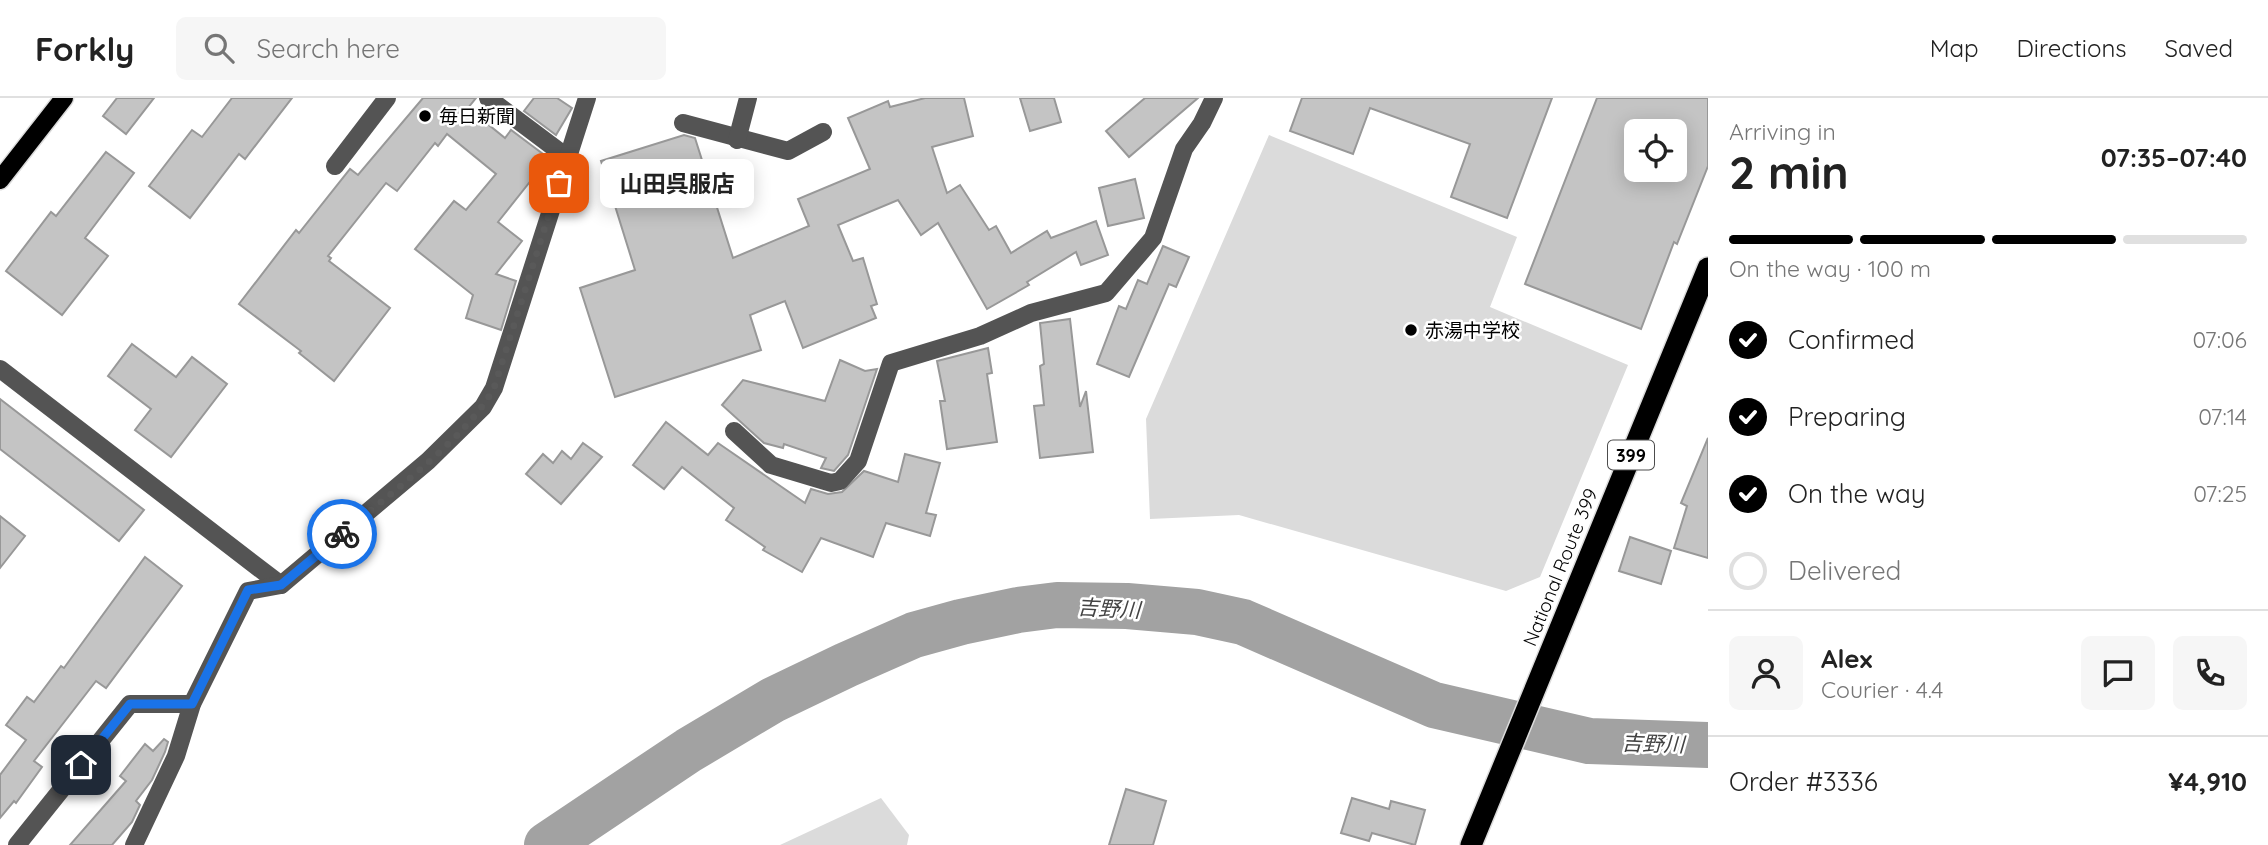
<!DOCTYPE html>
<meta charset="utf-8">
<style>
:root{--surface:#fff;--page:#f6f6f6;--text:#222;--muted:#767676;--line:#e0e0e0;--accent:#000}
body{margin:0;font-family:Quicksand,"Noto Sans JP",sans-serif;background:var(--page);color:var(--text);height:100vh;display:flex;flex-direction:column;font-size:26px;white-space:nowrap}
*{box-sizing:border-box;margin:0}
p{font-size:23px;color:var(--muted)}
.icon{flex:none;width:38px;height:38px;fill:none;stroke:currentColor;stroke-width:2;stroke-linecap:round;stroke-linejoin:round}
.map{position:relative;flex:1;overflow:hidden}
.sheet{display:flex;flex-direction:column;background:var(--surface);width:560px}
.sheet>*{flex:none}
.buttons{position:absolute;left:1624px;top:21px;display:grid;gap:14px}
.buttons a{display:grid;place-items:center;width:63px;height:63px;border-radius:10px;background:var(--surface);box-shadow:0 4px 18px #0003;font-size:35px}
.pin{position:absolute;display:grid;place-items:center;width:60px;height:60px;color:#fff;margin:-30px;border-radius:14px;box-shadow:0 4px 10px #0006}
.courier{position:absolute;display:grid;place-items:center;width:70px;height:70px;margin:-35px;border:5px solid #1a73e8;border-radius:50%;background:#fff;color:#222;box-shadow:0 2px 9px #0007}
.bubble{position:absolute;height:49px;border-radius:10px;background:var(--surface);box-shadow:0 4px 18px #0003;font-size:23px;font-weight:700;line-height:49px;text-align:center}
.head em{font-style:normal;font-weight:700}
.head div{display:flex;flex-direction:column-reverse}
.head{display:flex;align-items:center;justify-content:space-between;height:119px;padding:0 21px}
h1{font-size:46px;font-weight:700;line-height:52px}
.bar{display:grid;grid-template-columns:repeat(4,1fr);gap:10px 7px;align-content:center;height:84px;padding:0 21px}
.bar i{height:9px;border-radius:5px;background:var(--line)}
.bar .on{background:var(--accent)}
.bar p{grid-column:span 4}
.line{display:flex;align-items:center;gap:18px;padding:0 21px;border-top:2px solid var(--line)}
.line div{flex:1}
.round{display:grid;place-items:center;flex:none;width:74px;height:74px;border-radius:10px;background:var(--page)}
ol{padding:0 21px;list-style:none}
li{display:flex;align-items:center;gap:21px;height:77px}
li p{margin-inline-start:auto}
li .icon{padding:7px;border-radius:50%;background:var(--accent);color:#fff;stroke-width:4}
li:last-child{color:var(--muted)}
li i{width:38px;height:38px;border:4px solid var(--line);border-radius:50%}
header{display:flex;align-items:center;gap:42px;box-sizing:border-box;height:98px;padding:0 35px;background:var(--surface);border-bottom:2px solid var(--line)}
header strong{font-size:33px}
nav{display:flex;gap:38px;margin-inline-start:auto;font-size:24px}
.search{width:490px;height:63px;background:var(--page);display:flex;align-items:center;gap:18px;box-sizing:border-box;padding:0 24px;border-radius:10px;color:var(--muted);font-size:26px}
main{display:flex;flex:1;min-height:0}
.map>svg:first-child{display:block}
</style>
<header>
<strong>Forkly</strong>
<div class="search"><svg class="icon" aria-label="search" viewBox="0 0 24 24"><circle cx="10" cy="10" r="6"/><path d="M15 15l6 6"/></svg>Search here</div>
<nav><a>Map</a><a>Directions</a><a>Saved</a></nav>
</header>
<main>
<div class="map">
<svg width="1708" height="747" viewBox="0 0 1708 747">
<rect width="100%" height="100%" fill="#fff"/>
<g fill="#dbdbdb">
<path d="M1269,37L1517,139L1490,209L1628,267L1540,479L1506,493L1239,417L1150,421L1146,321Z"/>
<path d="M881,700L909,737L907,747H780Z"/>
</g>
<g fill="none" stroke-linecap="round" stroke-linejoin="round">
<path stroke="#a2a2a2" stroke-width="46" d="M547,747L689,652L773,602L846,567L914,537L961,524L1018,512L1057,507L1127,508L1197,514L1243,524L1434,607L1589,643L1708,647"/>
</g>
<g fill="#c4c4c4" stroke="#989898" stroke-width="2" fill-rule="evenodd">
<path d="M117,0H154L126,36L103,18Z"/>
<path d="M232,0H292L245,61L239,56L190,120L149,88L192,32L202,39Z"/>
<path d="M423,0H476L468,10L505,40L511,32L543,56L539,62L544,66L498,124L522,143L496,176L516,183L501,232L466,220L473,197L415,151L454,103L466,112L496,76L447,36L438,48L435,45L397,93L386,85L328,158L331,160L329,163L390,210L334,283L299,255L301,253L239,206L296,132L299,135L350,71L358,77Z"/>
<path d="M534,0H557L572,10L556,37L524,13Z"/>
<path d="M925,0H964L973,38L932,49L947,95L960,87L989,132L996,128L1011,155L1047,133L1051,140L1096,123L1108,157L1081,167L1076,154L1027,184L1029,187L987,211L938,125L921,137L898,102L838,127L853,163L863,160L877,206L871,208L876,220L803,250L785,203L750,217L761,252L615,299L580,190L635,172L601,63L684,37L695,40L733,160L809,128L798,101L870,71L848,20L888,3L890,9Z"/>
<path d="M1020,0H1054L1061,24L1030,33Z"/>
<path d="M1145,0H1198L1129,59L1106,33Z"/>
<path d="M1302,0H1552L1507,120L1451,99L1470,46L1370,10L1353,56L1290,33Z"/>
<path d="M1597,0H1708V68L1677,146L1674,144L1641,231L1525,186ZM1636,33H1675V72H1636Z"/>
<path d="M106,54L134,75L85,140L108,158L62,217L6,173L51,114L56,118Z"/>
<path d="M1135,81L1144,120L1108,128L1099,90Z"/>
<path d="M1163,148L1189,159L1176,189L1169,186L1129,279L1097,266L1119,208L1126,211L1138,182L1147,186Z"/>
<path d="M1070,221L1080,309L1086,293L1093,354L1040,360L1034,308L1044,307L1040,268L1044,266L1040,225Z"/>
<path d="M132,246L176,279L192,259L227,286L171,359L135,332L151,311L108,278Z"/>
<path d="M988,250L992,275L987,276L997,344L947,351L940,303H945L937,263Z"/>
<path d="M840,262L865,273L877,271L848,357L834,373L821,370L826,360L784,346L783,350L764,345L722,307L743,282L825,303Z"/>
<path d="M0,301L144,412L119,443L0,351Z"/>
<path d="M666,324L708,357L718,345L805,405L811,391L828,396L842,394L864,373L898,384L905,356L940,365L926,415L936,417L930,438L886,425L873,459L821,440L802,474L763,452L765,449L726,422L734,410L682,369L664,391L633,367Z"/>
<path d="M1708,340V460L1674,450L1687,408L1681,405Z"/>
<path d="M583,345L602,359L561,406L526,376L543,356L553,365L562,353L571,361Z"/>
<path d="M0,418L25,438L0,470Z"/>
<path d="M1630,439L1671,453L1661,486L1619,473Z"/>
<path d="M145,459L182,488L106,590L96,583L34,663L42,669L16,705L14,703L0,720V677L26,642L6,627L27,599L34,604L61,568L64,570Z"/>
<path d="M164,641L168,644L165,654L152,682L136,703L140,707L132,724L112,747H70L126,683L120,678L145,646L153,653Z"/>
<path d="M1126,691L1166,703L1153,747H1109Z"/>
<path d="M1352,700L1389,711L1391,703L1425,712L1415,747L1372,735L1369,743L1341,735Z"/>
</g>
<g fill="none" stroke-linecap="round" stroke-linejoin="round">
<defs>
<path id="major" d="M0,82L64,0"/>
<path id="highway" d="M1471,747L1708,170"/>
</defs>
<use href="#major" stroke="#dbdbdb" stroke-width="21"/>
<use href="#highway" stroke="#dbdbdb" stroke-width="24"/>
<g stroke="#545454" stroke-width="18">
<path d="M488,0L568,60"/>
<path d="M683,25L788,53L823,34"/>
<path d="M737,42L748,0"/>
<path d="M335,68L387,0"/>
<path d="M0,271L281,487"/>
<path d="M734,333L771,367L831,385L840,383L858,363L891,265L980,238L1031,215L1106,195L1153,140L1184,51L1202,25L1214,0"/>
<path d="M17,747L130,606H192"/>
<path d="M134,747L176,658L192,606L248,493L281,487L428,363L483,309L494,290L587,0"/>
</g>
<use href="#major" stroke="#000" stroke-width="18"/>
<use href="#highway" stroke="#000" stroke-width="21"/>
</g>
<g fill="none" stroke-linecap="round" stroke-linejoin="round">
<path stroke="#595959" stroke-width="7" stroke-dasharray="0 12.6" d="M342,436C388,397 467,340 494,290L559,85"/>
<path stroke="#1a73e8" stroke-width="9" d="M81,667L130,606H192L248,492L281,487L342,436"/>
</g>
<g fill="#000" stroke="#fff" stroke-width="2.5">
<circle cx="425" cy="18" r="7"/>
<circle cx="1411" cy="232" r="7"/>
</g>
<g text-anchor="middle" dominant-baseline="central" stroke-width="5" stroke-linejoin="round" paint-order="stroke">
<rect fill="#fff" stroke="#4c4c4c" stroke-width="2" x="1608" y="342.5" width="46" height="29" rx="5"/>
<g font-size="18" font-weight="bold" fill="#000">
<text x="1631" y="357">399</text>
</g>
<g font-size="19" fill="#000" stroke="#fff" text-anchor="start">
<text x="439" y="18">毎日新聞</text>
<text x="1425" y="232">赤湯中学校</text>
</g>
<g font-size="19" fill="#000" stroke="#fff">
<text transform="translate(1560 469) rotate(-68)">National Route 399</text>
</g>
<g font-size="21" font-style="italic" fill="#434343" stroke="#fff">
<text transform="translate(1109 510) rotate(3)">吉野川</text>
<text transform="translate(1653 645) rotate(2)">吉野川</text>
</g>
</g>
</svg>
<div class="buttons">
<a><svg class="icon" aria-label="locate" viewBox="0 0 24 24"><circle cx="12" cy="12" r="6"/><path d="M12 2v4M12 18v4M2 12h4M18 12h4"/></svg></a>
</div>
<div class="pin" style="left:559px;top:85px;background:#ea580c"><svg class="icon" aria-label="bag" viewBox="0 0 24 24"><path d="M5 8h14l-1 12H6zM9 8a3 3 0 0 1 6 0"/></svg></div>
<div class="pin" style="left:81px;top:667px;background:#1f2937"><svg class="icon" aria-label="home" viewBox="0 0 24 24"><path d="M3 11l9-7 9 7M6 9v11h12V9"/></svg></div>
<div class="courier" style="left:342px;top:436px"><svg class="icon" aria-label="bike" viewBox="0 0 24 24"><circle cx="6" cy="16" r="4"/><circle cx="18" cy="16" r="4"/><path d="M6 16l4-8h5l3 8M10 8l3 8H6M13 5h3"/></svg></div>
<div class="bubble" style="left:600px;top:61px;width:154px">山田呉服店</div>
</div>
<section class="sheet">
<div class="head"><div><h1>2 min</h1><p>Arriving in</p></div><em>07:35–07:40</em></div>
<div class="bar"><i class="on"></i><i class="on"></i><i class="on"></i><i></i><p>On the way · 100 m</p></div>
<ol>
<li><svg class="icon" aria-label="check" viewBox="0 0 24 24"><path d="M5 12l5 5 9-10"/></svg>Confirmed<p>07:06</p></li>
<li><svg class="icon" aria-label="check" viewBox="0 0 24 24"><path d="M5 12l5 5 9-10"/></svg>Preparing<p>07:14</p></li>
<li><svg class="icon" aria-label="check" viewBox="0 0 24 24"><path d="M5 12l5 5 9-10"/></svg>On the way<p>07:25</p></li>
<li><i></i>Delivered</li>
</ol>
<div class="line" style="height:126px"><a class="round"><svg class="icon" aria-label="person" viewBox="0 0 24 24"><circle cx="12" cy="8" r="4"/><path d="M4 21q1-7 8-7t8 7"/></svg></a><div><b>Alex</b><p>Courier · 4.4</p></div><a class="round"><svg class="icon" aria-label="chat" viewBox="0 0 24 24"><path d="M4 5h16v11H9l-5 4z"/></svg></a><a class="round"><svg class="icon" aria-label="phone" viewBox="0 0 24 24"><path d="M5 4h4l2 5-3 2q2 4 5 5l2-3 5 2v4C11 20 4 13 5 4z"/></svg></a></div>
<div class="line" style="height:91px"><div>Order #3336</div><b>¥4,910</b></div>
</section>
</main>
